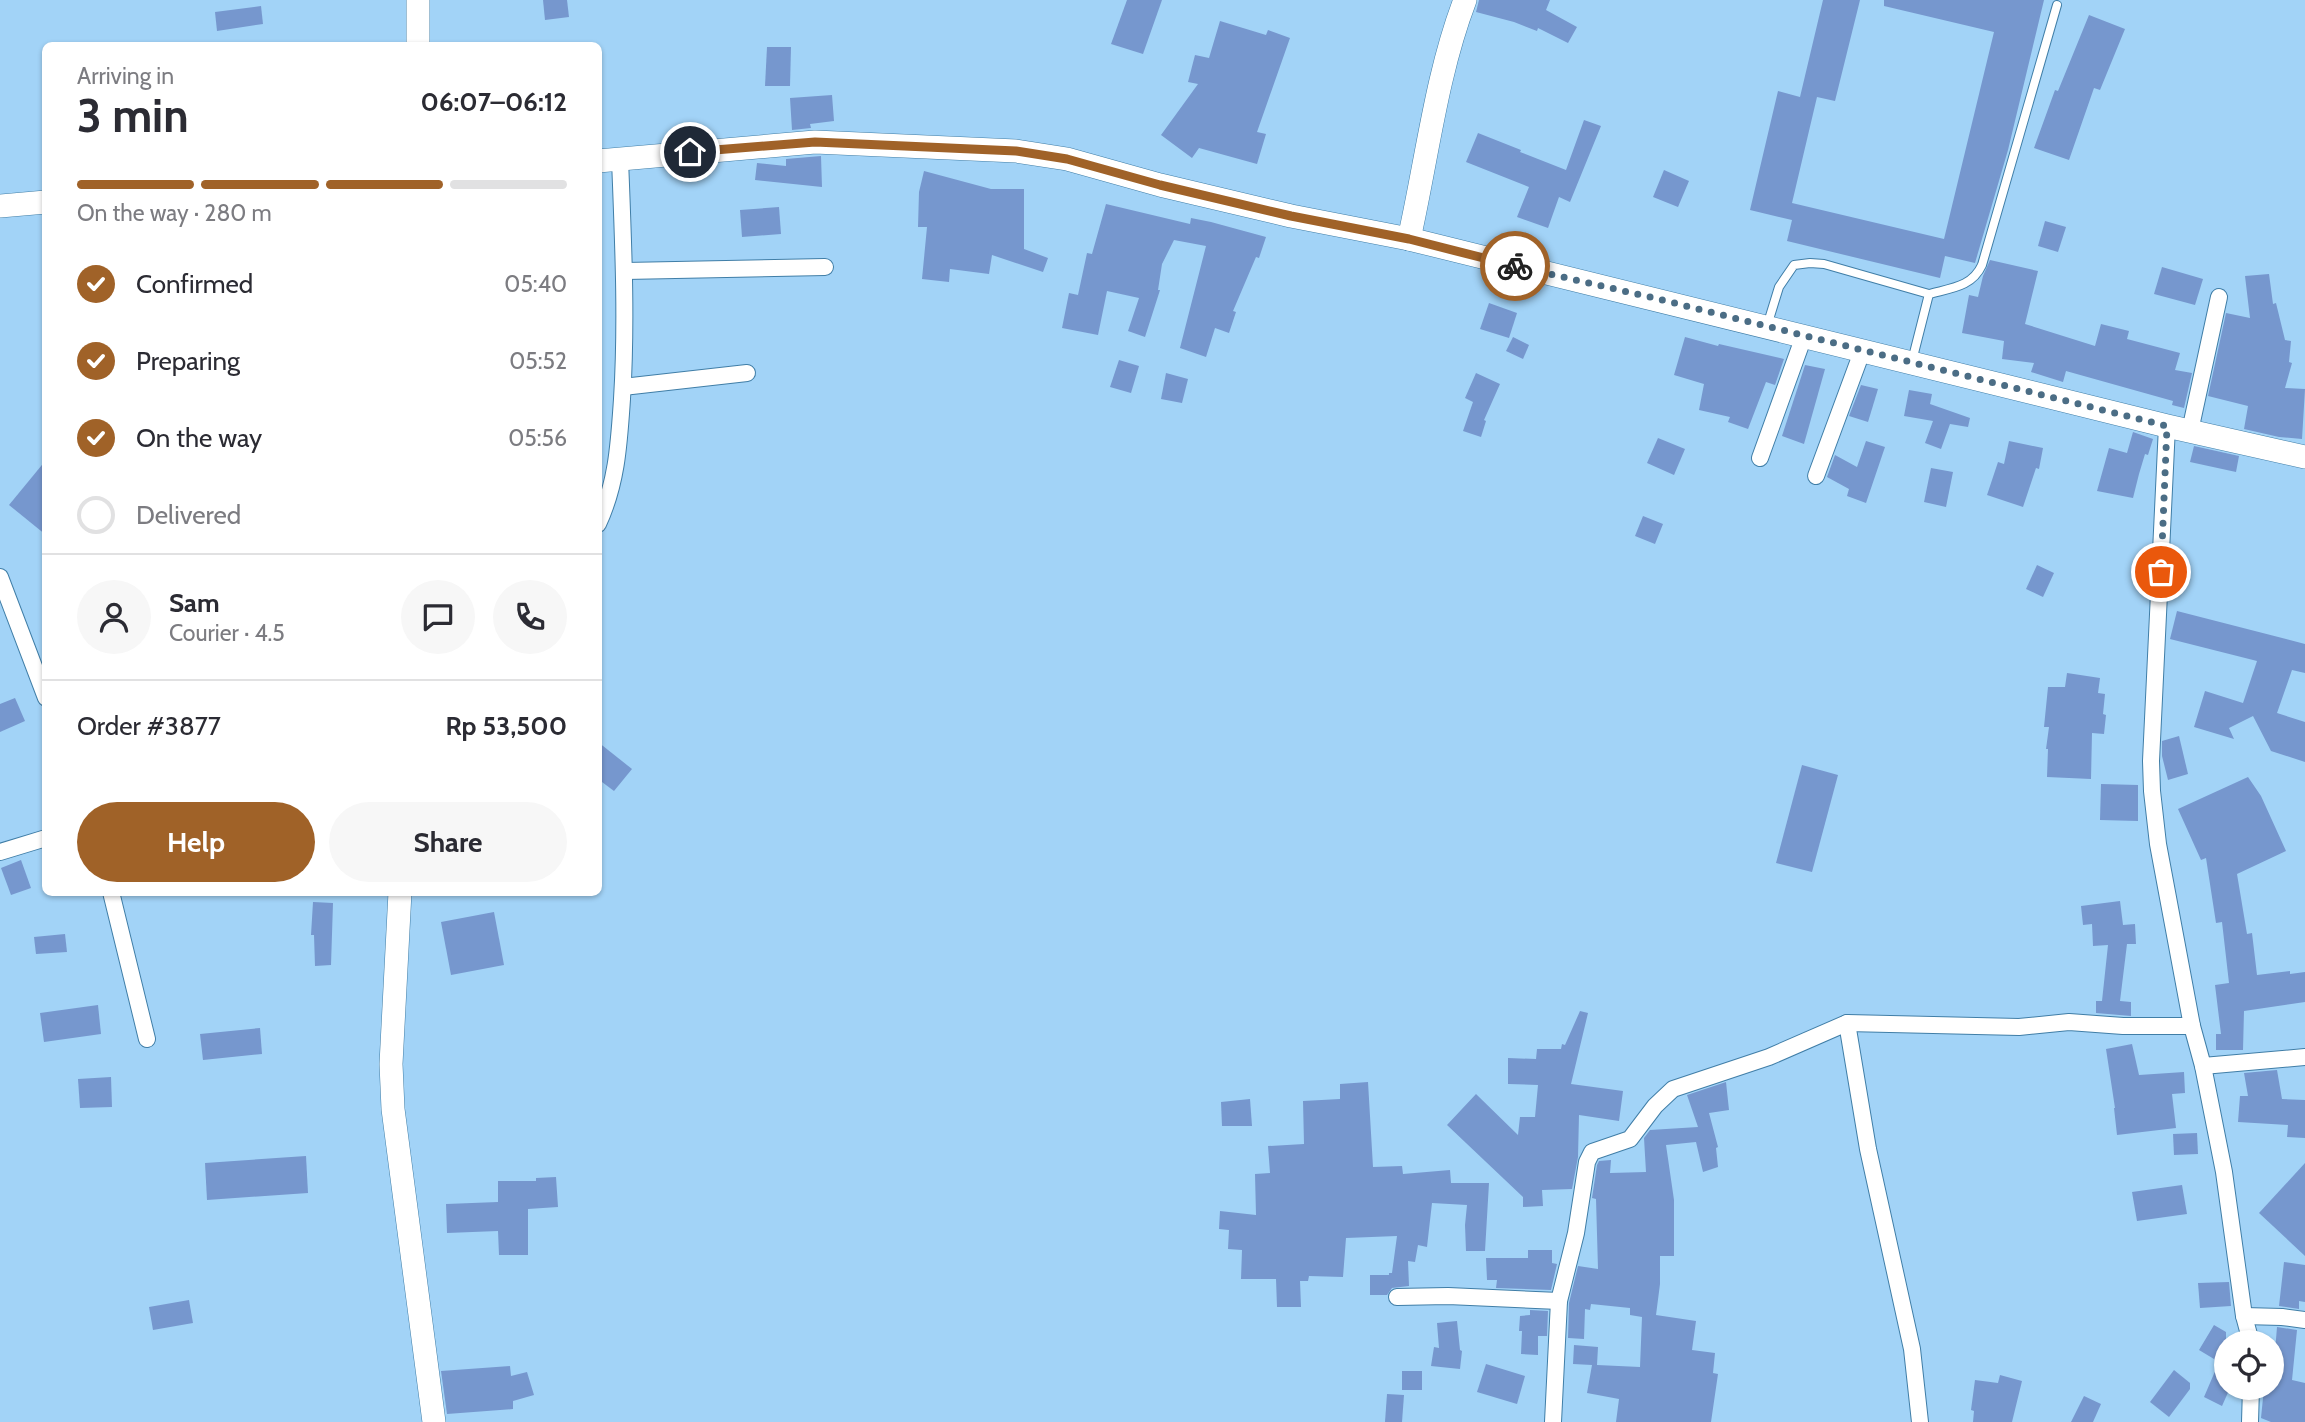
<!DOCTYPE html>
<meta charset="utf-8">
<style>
:root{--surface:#fff;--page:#f7f7f7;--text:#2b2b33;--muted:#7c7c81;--line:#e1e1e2;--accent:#a06228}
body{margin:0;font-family:Cabin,sans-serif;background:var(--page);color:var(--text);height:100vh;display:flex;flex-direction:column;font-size:26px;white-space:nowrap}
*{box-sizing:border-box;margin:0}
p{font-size:23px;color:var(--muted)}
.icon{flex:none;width:38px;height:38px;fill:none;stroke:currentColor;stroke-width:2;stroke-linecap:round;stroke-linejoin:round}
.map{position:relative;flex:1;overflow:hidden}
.panel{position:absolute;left:42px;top:42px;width:560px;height:854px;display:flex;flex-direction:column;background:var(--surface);border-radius:10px;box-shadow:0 2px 5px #0004}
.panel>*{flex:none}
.tools{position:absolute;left:2214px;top:1330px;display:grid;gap:14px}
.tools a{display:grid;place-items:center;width:70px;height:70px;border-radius:50%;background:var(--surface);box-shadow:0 2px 5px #0004;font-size:35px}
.pin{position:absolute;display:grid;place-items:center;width:60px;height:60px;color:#fff;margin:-30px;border:4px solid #fff;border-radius:50%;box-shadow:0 2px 7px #0007}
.courier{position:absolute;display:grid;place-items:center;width:70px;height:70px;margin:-35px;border:5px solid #a06228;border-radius:50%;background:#fff;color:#222;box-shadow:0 2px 9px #0007}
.head em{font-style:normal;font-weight:800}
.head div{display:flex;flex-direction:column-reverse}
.head{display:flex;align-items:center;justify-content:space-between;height:119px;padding:0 35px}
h1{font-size:46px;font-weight:800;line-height:52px}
.bar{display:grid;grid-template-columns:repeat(4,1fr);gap:10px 7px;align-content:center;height:84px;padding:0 35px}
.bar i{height:9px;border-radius:5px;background:var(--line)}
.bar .on{background:var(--accent)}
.bar p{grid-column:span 4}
.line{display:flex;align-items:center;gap:18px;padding:0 35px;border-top:2px solid var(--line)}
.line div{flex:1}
.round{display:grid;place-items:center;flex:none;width:74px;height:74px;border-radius:37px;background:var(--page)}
ol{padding:0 35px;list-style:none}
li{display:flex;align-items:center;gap:21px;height:77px}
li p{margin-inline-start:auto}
li .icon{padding:7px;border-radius:50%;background:var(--accent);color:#fff;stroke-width:4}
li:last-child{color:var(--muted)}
li i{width:38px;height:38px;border:4px solid var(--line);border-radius:50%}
.button{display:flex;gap:14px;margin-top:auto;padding:14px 35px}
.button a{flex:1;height:80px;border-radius:42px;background:var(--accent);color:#fff;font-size:28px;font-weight:800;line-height:80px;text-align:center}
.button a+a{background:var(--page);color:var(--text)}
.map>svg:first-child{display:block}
</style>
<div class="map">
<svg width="2305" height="1422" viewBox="0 0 2305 1422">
<rect width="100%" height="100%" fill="#a2d3f7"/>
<g fill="#7697ce">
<path d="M543,0H567L569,17L545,20Z"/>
<path d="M1127,0H1162L1143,54L1111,44Z"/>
<path d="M1479,0H1550L1546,10L1577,27L1568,43L1538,28L1537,31L1514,22L1476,12Z"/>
<path d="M1823,0H1860L1835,101L1817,97L1792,203L1944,239L1994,32L1884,6V0H2044L2008,150L1975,263L1945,256L1940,278L1787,241L1792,220L1750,210L1778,91L1800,97Z"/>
<path d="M261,6L263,24L217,31L215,12Z"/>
<path d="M2089,15L2125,29L2100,90L2094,88L2069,160L2034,148L2055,90L2058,91Z"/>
<path d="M1220,21L1266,35L1268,30L1290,38L1257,132L1266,134L1257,164L1199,148L1192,158L1161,135L1198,84L1188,82L1195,55L1209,58Z"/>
<path d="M767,47H791L790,86H765Z"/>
<path d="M832,95L834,121L810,124L811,128L792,130L790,98Z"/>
<path d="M1584,120L1601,126L1570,202L1559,197L1548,228L1517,217L1529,187L1466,162L1478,133L1521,150L1520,152L1566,170Z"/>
<path d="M821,156L822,187L755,180L757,163L786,166V159Z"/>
<path d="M1664,170L1689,181L1678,207L1653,197Z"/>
<path d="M924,171L991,189H1024V249L1048,258L1043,272L992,255L989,274L950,269L949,282L922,279L927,227H918L919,192Z"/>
<path d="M1106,204L1190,224L1191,218L1211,222L1266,237L1259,258L1256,257L1233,311L1236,312L1229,333L1215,328L1206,357L1180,348L1206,246L1174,240L1162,264L1158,290H1160L1145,337L1128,331L1139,298L1107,291L1098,335L1062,328L1069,293L1078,295L1087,253L1092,254Z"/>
<path d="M779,207L781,234L742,237L740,210Z"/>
<path d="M2045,221L2066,227L2058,252L2038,246Z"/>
<path d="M1990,260L2038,271L2025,324L2095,346L2101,324L2129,331L2127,339L2180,353L2175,370L2192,373L2184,408L2172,405L2173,401L2066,371L2063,382L2031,372L2034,363L2002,359L2004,341L1962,333L1969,295L1978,297L1983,276Z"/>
<path d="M2162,267L2203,279L2195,305L2154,294Z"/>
<path d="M2269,274L2273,304L2276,303L2285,340L2291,341L2289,362L2292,363L2285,388L2305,389L2302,439L2279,437L2244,429L2248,406L2208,396L2226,313L2250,318L2245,276Z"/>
<path d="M1489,303L1517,313L1509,338L1480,329Z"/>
<path d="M1513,337L1529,345L1523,359L1506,351Z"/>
<path d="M1685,337L1718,346L1719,344L1784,359L1775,385L1766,382L1748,429L1728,422L1730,417L1699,410L1704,384L1674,375Z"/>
<path d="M1119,360L1139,366L1131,393L1110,387Z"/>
<path d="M1805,365L1825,369L1804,444L1782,436Z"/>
<path d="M1166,373L1188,379L1182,403L1161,399Z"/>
<path d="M1476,373L1500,384L1484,420L1486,421L1481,437L1463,431L1473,402L1465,398Z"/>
<path d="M1861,385L1878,389L1868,422L1849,416Z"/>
<path d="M1909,390L1932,394L1930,404L1970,418L1968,427L1950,424L1941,449L1925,443L1933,421L1904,416Z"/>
<path d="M2133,432L2153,439L2148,455L2145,454L2139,474L2133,498L2097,491L2109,448L2127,453Z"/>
<path d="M1658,438L1685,449L1674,475L1647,463Z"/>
<path d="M1866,441L1885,447L1866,503L1847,496L1849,489L1827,477L1835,455L1857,467Z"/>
<path d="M2009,441L2043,448L2039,469L2036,468L2023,507L1987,495L1998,462L2004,464Z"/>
<path d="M2194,446L2239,456L2236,472L2190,462Z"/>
<path d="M46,460V535L9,505Z"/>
<path d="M1931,468L1953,472L1946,507L1924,502Z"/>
<path d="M1643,516L1663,524L1655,544L1635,536Z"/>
<path d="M2037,565L2054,573L2043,597L2026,589Z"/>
<path d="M2177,611L2305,644V673L2292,670L2277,713L2305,722V762L2271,751L2253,716L2229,728L2234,739L2194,727L2205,691L2243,703L2257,661L2170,639Z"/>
<path d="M2067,673L2100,678L2098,693L2105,694L2103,714L2106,715L2104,734L2092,733L2091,779L2047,777L2048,749H2046L2049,727H2044L2048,687H2065Z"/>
<path d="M15,698L25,721L0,732V704Z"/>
<path d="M2179,736L2188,774L2168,780L2162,756V741Z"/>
<path d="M598,742L632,769L614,791L598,779Z"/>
<path d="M1802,765L1838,775L1812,872L1776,863Z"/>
<path d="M2248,777L2261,796L2286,851L2237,874L2247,934L2252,933L2257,975L2290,971V974L2305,972V1002L2244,1011L2243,1050H2216V1034H2221L2215,985L2229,983L2222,922L2216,923L2206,858L2201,860L2178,809Z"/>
<path d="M2101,784L2138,785V821L2100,820Z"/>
<path d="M21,860L31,888L11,895L1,868Z"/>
<path d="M2120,901L2123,925L2135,924L2136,944H2127L2120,1001L2131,1002V1016L2096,1013V1001H2102L2108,945L2093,946L2092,924L2083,925L2081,906Z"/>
<path d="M313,902L333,903L331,965L315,966L314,935H311Z"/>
<path d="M494,912L504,965L451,975L441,922Z"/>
<path d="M65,934L67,952L36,954L34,937Z"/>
<path d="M98,1005L101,1034L44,1042L40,1013Z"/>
<path d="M1580,1011L1588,1013L1571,1084L1623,1091L1619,1121L1579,1115L1578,1157L1572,1189L1542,1190L1543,1206L1523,1207V1197L1447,1125L1476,1094L1518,1135L1520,1117H1535L1538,1085L1508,1084V1058L1536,1059L1537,1049H1561L1562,1044L1565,1045Z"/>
<path d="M260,1028L262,1054L203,1060L200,1034Z"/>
<path d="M2132,1044L2139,1075L2184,1072L2185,1093L2172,1094L2176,1128L2117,1135L2114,1108H2115L2106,1049Z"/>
<path d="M2277,1070L2282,1099L2305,1100V1138L2287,1137L2288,1125L2238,1122L2240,1096H2248L2244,1073Z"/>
<path d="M111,1077L112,1107L80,1108L78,1079Z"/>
<path d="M1368,1082L1373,1167L1402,1166L1403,1174L1450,1170L1451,1183H1489L1485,1251H1466L1465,1225L1467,1205L1432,1203L1427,1247L1418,1245L1415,1262L1408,1261L1409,1286L1392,1288L1387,1295H1370V1275H1389V1273H1392L1397,1236L1346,1238L1343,1277L1309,1276L1308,1281H1300L1301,1307H1277L1276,1279H1241L1242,1250L1228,1249L1229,1230L1219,1229L1220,1211L1256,1215L1255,1174L1270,1173L1268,1146L1304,1144L1303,1101L1340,1099V1084Z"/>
<path d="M1726,1082L1729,1110L1709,1113L1718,1147L1716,1148L1718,1167L1703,1172L1696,1142L1666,1145L1674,1200V1256H1660V1284L1656,1315L1696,1321L1692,1350L1715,1353L1713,1373L1718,1374L1711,1422H1616L1619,1399L1587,1393L1592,1365L1573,1364L1574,1345L1598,1347L1597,1365L1640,1367L1642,1317L1630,1315V1308L1591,1304L1590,1310L1585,1309L1584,1339L1568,1338L1569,1303L1578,1266L1598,1269L1596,1199L1592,1198L1597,1165L1599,1161L1611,1160L1610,1173L1646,1172L1644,1138L1650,1130L1698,1127L1687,1095Z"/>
<path d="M1250,1099L1252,1126H1222L1221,1102Z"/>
<path d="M2197,1133L2198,1154L2174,1155L2173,1134Z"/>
<path d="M306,1156L308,1193L207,1200L205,1163Z"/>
<path d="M2305,1163V1256L2259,1213Z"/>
<path d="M556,1177L558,1207L528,1209V1255H499L498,1231L447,1233L446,1204L498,1202V1181H536V1178Z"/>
<path d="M2182,1185L2187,1214L2137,1221L2132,1192Z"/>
<path d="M1528,1250H1552V1263L1557,1264L1551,1290L1496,1288L1497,1280H1487L1486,1258H1528Z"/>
<path d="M2284,1262L2305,1265V1302L2299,1301V1309L2279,1306Z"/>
<path d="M2229,1282L2231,1306L2200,1308L2198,1283Z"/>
<path d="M189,1300L193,1323L153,1330L149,1307Z"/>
<path d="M1530,1310L1548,1311L1547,1336H1538V1355L1521,1354L1522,1331H1519L1520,1316L1530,1315Z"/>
<path d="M1457,1321L1460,1350L1462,1351L1460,1369L1431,1366L1434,1347L1439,1348L1437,1323Z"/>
<path d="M2214,1325L2226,1332V1388H2230L2222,1406L2204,1397L2219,1362L2199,1350Z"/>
<path d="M2277,1327L2297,1330L2292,1380L2305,1383V1422H2271L2261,1418L2264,1388H2272Z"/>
<path d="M1486,1364L1525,1376L1517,1404L1477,1392Z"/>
<path d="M510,1366L511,1376L527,1372L534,1395L513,1401V1409L447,1414L441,1371Z"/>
<path d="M2174,1370L2190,1383V1389L2169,1417L2150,1402Z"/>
<rect x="1402" y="1371" width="20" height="19"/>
<path d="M2000,1375L2022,1381L2012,1422H1973L1974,1411L1971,1410L1975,1380L1998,1383Z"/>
<path d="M1387,1394L1404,1395L1402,1422H1385Z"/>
<path d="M2084,1396L2101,1404L2093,1422H2071Z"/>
</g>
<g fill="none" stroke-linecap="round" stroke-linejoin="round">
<defs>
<g id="lane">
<path d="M1767,326L1779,287L1794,265L1810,263L1824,264L1929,294"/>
<path d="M1912,361L1929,294C1951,288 1972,287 1982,265L2057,5"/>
</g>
<g id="street">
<path d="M625,271L825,267"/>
<path d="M623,387L747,373"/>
<path d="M2167,426L2151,761L2152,791L2158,844L2192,1026L2203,1066L2224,1172L2244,1316L2251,1342"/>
<path d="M2190,431L2219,297"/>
<path d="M1760,458L1804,336"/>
<path d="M1816,476L1863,349"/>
<path d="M598,524C617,483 619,443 622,399C627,319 623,239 620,159"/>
<path d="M0,577L46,698"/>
<path d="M0,852L46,838"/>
<path d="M111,892L147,1039"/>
<path d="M1847,1023L1868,1149L1912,1349L1920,1422"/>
<path d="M2203,1066L2305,1057"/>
<path d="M1397,1297L1448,1296L1559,1301"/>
<path d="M2244,1316L2282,1317L2305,1320"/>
<path d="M1553,1422L1559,1301L1576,1233L1587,1162L1592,1152L1630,1139L1655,1106L1673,1089L1769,1057L1847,1023L2019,1027L2069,1022L2123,1026H2192"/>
<path d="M2250,1422L2251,1388"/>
</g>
<g id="secondary">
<path d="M418,0V46"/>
<path d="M598,161L815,142L1016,151L1067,159L1160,185L1291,216L1409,239L2167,426L2305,457"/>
<path d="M0,206L46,202"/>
<path d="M1409,239C1427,159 1436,76 1465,0"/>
<path d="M400,892L391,1064L393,1109L434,1422"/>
</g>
</defs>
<use href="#lane" stroke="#407ea7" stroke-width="10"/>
<use href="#street" stroke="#407ea7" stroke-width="18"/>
<use href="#secondary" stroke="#407ea7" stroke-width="24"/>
<use href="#lane" stroke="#fff" stroke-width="8"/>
<use href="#street" stroke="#fff" stroke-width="16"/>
<use href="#secondary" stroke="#fff" stroke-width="23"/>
</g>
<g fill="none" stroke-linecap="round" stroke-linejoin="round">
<path stroke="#4b6d85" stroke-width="7" stroke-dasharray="0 12.6" d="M1515,266L1654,298L2167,426L2161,572"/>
<path stroke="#a06228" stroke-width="9" d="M690,152L815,142L1016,151L1067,159L1160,185L1291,216L1409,239L1515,266"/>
</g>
</svg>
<div class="tools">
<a><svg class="icon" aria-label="locate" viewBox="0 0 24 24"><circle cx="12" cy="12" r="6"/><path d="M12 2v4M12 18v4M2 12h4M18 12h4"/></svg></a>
</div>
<div class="pin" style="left:2161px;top:572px;background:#ea580c"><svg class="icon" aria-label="bag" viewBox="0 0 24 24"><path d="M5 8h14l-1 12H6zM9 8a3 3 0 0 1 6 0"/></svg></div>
<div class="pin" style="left:690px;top:152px;background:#1f2937"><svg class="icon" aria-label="home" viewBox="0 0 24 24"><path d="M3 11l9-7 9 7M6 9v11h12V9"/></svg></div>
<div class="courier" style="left:1515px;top:266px"><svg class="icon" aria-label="bike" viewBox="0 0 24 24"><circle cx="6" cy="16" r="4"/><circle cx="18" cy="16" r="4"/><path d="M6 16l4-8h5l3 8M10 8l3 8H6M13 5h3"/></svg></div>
<section class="panel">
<div class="head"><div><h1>3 min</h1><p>Arriving in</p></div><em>06:07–06:12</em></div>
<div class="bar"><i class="on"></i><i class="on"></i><i class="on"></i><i></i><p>On the way · 280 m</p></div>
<ol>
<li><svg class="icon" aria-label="check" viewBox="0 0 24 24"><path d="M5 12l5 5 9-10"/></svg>Confirmed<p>05:40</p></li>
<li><svg class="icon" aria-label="check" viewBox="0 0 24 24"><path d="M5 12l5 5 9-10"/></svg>Preparing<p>05:52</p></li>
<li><svg class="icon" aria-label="check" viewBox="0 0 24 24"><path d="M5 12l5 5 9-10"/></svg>On the way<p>05:56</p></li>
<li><i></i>Delivered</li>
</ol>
<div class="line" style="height:126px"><a class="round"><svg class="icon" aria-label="person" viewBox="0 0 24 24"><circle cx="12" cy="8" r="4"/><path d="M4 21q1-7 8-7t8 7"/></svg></a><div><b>Sam</b><p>Courier · 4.5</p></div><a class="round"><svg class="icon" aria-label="chat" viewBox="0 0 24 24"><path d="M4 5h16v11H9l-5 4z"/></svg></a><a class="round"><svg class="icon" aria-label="phone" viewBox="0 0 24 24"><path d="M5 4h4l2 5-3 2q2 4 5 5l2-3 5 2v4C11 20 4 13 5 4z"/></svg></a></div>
<div class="line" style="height:91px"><div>Order #3877</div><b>Rp 53,500</b></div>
<div class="button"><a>Help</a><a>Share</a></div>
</section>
</div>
